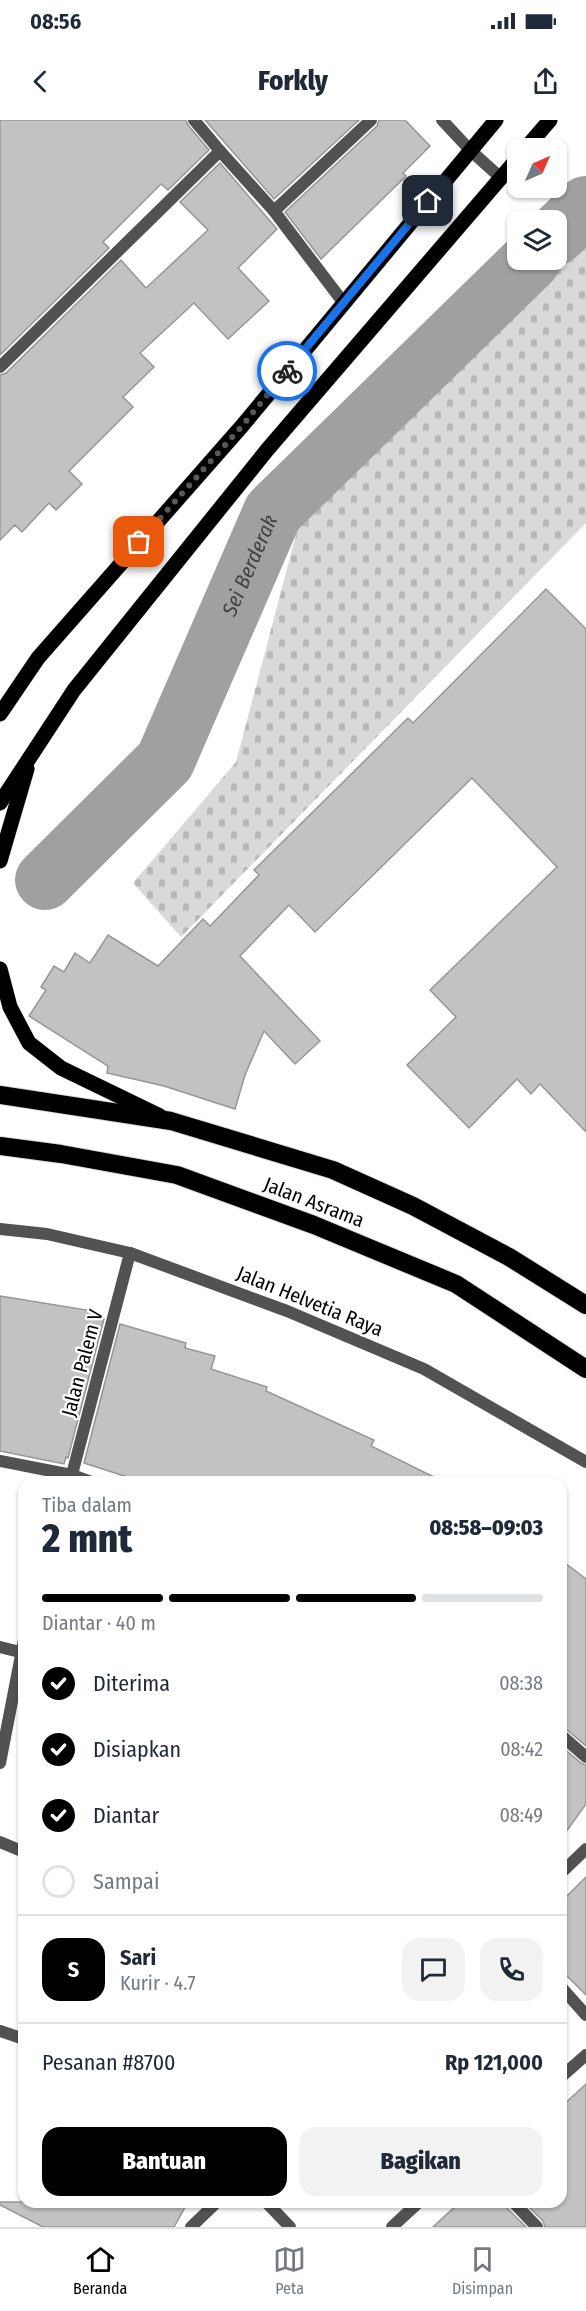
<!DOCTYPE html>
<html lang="id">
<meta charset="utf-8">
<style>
:root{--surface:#fff;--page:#f2f2f3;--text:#1f2937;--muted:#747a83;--line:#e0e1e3;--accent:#000}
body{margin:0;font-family:"Fira Sans Condensed",sans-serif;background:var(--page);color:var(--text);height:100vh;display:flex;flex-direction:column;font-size:22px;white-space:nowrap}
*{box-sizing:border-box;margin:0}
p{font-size:20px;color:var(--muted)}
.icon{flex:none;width:33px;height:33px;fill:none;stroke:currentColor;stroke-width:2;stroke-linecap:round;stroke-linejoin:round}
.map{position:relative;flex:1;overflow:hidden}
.drawer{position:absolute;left:18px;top:1356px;width:549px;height:732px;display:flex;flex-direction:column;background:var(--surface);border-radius:18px;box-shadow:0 2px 4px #0004}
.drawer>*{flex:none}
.needle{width:39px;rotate:45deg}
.tools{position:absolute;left:507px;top:18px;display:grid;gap:12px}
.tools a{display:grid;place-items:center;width:60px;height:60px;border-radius:12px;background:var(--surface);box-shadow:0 2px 4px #0004;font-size:30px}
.pin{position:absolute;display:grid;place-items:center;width:51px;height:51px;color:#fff;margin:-26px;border-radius:12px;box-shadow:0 3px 9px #0006}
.courier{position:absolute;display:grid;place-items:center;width:60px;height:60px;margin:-30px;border:4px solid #1a73e8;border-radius:50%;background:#fff;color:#222;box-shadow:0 2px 8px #0007}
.summary em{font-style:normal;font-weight:800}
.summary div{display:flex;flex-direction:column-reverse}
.summary{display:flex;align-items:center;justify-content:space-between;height:102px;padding:0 24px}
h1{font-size:39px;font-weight:800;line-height:45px}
.bar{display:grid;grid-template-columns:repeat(4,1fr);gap:9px 6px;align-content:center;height:72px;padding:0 24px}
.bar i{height:8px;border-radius:4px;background:var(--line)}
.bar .active{background:var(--accent)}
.bar p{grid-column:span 4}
.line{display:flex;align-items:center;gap:15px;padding:0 24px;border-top:2px solid var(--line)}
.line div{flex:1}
.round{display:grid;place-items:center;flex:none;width:63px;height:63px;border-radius:18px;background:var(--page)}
ol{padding:0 24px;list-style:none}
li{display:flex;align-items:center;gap:18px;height:66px}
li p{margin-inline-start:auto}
li .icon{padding:6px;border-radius:50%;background:var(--accent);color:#fff;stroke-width:4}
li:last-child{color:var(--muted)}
li i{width:33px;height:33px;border:3px solid var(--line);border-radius:50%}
.cta{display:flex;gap:12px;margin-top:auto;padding:12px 24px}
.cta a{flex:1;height:69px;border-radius:18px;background:var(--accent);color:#fff;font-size:24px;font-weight:800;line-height:69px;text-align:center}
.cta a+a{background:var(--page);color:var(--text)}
.status{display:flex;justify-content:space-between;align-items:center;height:42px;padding:0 30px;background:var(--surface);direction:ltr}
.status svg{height:16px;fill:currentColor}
header{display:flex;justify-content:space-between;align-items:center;height:78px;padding:0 24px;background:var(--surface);font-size:27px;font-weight:800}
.tabs{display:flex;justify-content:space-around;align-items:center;height:84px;border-top:2px solid var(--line);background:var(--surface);font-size:16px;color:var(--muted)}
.tabs a{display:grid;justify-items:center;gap:3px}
.tabs .active{color:var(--accent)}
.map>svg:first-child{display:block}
</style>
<div class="status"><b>08:56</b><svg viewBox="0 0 49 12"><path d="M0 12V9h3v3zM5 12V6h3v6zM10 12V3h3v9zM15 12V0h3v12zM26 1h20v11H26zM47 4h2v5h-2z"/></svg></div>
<header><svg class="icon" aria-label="back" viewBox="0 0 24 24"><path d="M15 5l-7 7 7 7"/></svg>Forkly<svg class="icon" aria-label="share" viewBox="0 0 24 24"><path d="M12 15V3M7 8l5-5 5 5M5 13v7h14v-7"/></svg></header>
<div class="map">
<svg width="586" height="2107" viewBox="0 0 586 2107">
<defs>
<pattern id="cemetery-stones" width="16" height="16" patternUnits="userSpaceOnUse" patternTransform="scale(1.5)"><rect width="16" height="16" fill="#d9d9d9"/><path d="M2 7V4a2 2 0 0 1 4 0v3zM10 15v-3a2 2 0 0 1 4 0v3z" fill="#b8b8b8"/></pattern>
</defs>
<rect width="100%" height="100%" fill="#fff"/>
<path fill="url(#cemetery-stones)" d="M586,122V403L181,817L133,763L236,642L302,392L581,123Z"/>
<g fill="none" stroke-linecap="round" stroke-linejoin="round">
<g stroke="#a0a0a0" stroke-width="60">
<path d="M556,115L586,86"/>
<path id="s1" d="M45,760L165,641L273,392L531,140"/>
</g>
</g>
<g fill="#c2c2c2" stroke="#969696" stroke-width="1.5">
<path d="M0,0H186L188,5L209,30L168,70L161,64L103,122L109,128L0,235Z"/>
<path d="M205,0H359L274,79Z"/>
<path d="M379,0H405L430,26L403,53L406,56L321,139L285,92L377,6Z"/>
<path d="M220,43L277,109L238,148L269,181L228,219L194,183L140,233L154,247L123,277L133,287L69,351L82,364L56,390L49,383L22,412L15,405L0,420V255L6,253L121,140L146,168L208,110L180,82Z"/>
<path d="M546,469L586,509V1012L540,964L531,974L517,959L469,1008L407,945L456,897L430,870L557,747L472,658L315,812L289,785L240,836L320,921L295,944L264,911L245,955L235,989L164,966L107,953L108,946L29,896L46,870L41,867L54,846L64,852L75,833L90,843L108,815L158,846L203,799L210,806L259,755L254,750L408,598L413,603Z"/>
<path d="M0,1176L93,1191L92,1196L104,1199L68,1338L66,1337L64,1344L0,1331Z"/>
<path d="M120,1204L186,1223L185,1228L215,1236L211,1249L267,1267L266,1271L374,1320L371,1326L444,1362H143L84,1343Z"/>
<path d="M561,1440L586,1459V1626L566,1609L561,1607Z"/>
<path d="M561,1626L581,1643L586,1645V1684L561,1719Z"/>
<path d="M586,1757V1875L561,1850V1782Z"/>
<path d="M586,1964V2107H545L543,2101L524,2082H561V1987Z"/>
<path d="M0,2082H188L174,2107H43L0,2085Z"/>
<path d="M460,2082H505L507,2088L526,2107H433Z"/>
</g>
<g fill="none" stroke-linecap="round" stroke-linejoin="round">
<defs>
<g id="primary">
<path d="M526,28L550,0"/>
<path d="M0,594L38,538L242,306L496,0"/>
<path d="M0,683L74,570L267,330L518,38"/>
<path d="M0,741L27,649"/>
<path d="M0,849L10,887L29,923L61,948L160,996"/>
</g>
<g id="highway">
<path d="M0,975L171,1001L333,1050L413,1086L509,1137L586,1185"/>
<path d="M0,1026L61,1034L177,1055L314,1105L456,1164L586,1249"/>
</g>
</defs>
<use href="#primary" stroke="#dbdbdb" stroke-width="16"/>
<use href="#highway" stroke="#dbdbdb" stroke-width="20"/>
<g stroke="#525252" stroke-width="12">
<path d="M442,0L470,30L501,58"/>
<path d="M220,31L274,91L343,182"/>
<path d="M274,91L371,0"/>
<path d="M0,247L220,31L194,0"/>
<path d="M0,1109L47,1114L130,1133L287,1191L424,1249L586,1342"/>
<path d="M0,1341L72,1355L91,1362"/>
<path d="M70,1362L130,1133"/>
<path d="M0,1527L24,1533"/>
<path d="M561,1615L586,1637"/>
<path d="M0,1643L24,1520"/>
<path d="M0,1722L24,1732"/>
<path d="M561,1753L586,1729"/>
<path d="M561,1867L586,1895"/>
<path d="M0,1911L24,1919"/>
<path d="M561,1957L586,1935"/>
<path d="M266,2082L290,2107"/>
<path d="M513,2082L537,2107"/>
<path d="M191,2107L217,2082"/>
<path d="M392,2107L419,2082"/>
</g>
<use href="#primary" stroke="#000" stroke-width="15"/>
<use href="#highway" stroke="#000" stroke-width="18"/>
</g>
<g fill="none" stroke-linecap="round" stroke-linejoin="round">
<path stroke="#595959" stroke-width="6" stroke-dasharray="0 10.8" d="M139,422L242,306L287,251"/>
<path stroke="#1a73e8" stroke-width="8" d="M287,251L428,81"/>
</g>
<g text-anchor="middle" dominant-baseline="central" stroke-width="4.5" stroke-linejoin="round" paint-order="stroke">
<g font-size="20" fill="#000" stroke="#fff">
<text transform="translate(314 1082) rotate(21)">Jalan Asrama</text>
<text transform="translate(310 1181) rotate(22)">Jalan Helvetia Raya</text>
<text transform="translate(82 1243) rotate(-75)">Jalan Palem V</text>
</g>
<g font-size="21" font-style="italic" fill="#414141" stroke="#fff">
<text stroke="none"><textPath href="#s1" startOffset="382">Sei Berderak</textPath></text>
</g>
</g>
</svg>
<div class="tools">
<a><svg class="needle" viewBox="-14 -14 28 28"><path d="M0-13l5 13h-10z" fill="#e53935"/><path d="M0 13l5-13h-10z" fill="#747a83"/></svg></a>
<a><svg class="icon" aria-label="layers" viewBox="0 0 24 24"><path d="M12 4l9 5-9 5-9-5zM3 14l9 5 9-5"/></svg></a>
</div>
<div class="pin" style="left:139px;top:422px;background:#ea580c"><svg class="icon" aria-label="bag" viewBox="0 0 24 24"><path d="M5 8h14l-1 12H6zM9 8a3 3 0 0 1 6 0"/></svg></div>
<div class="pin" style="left:428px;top:81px;background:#1f2937"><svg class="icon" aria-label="home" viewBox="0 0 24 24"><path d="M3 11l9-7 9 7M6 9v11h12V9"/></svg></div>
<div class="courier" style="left:287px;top:251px"><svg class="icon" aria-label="bike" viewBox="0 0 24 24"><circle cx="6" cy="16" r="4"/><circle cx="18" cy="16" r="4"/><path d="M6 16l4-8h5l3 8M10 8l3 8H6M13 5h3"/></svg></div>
<section class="drawer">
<div class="summary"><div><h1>2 mnt</h1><p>Tiba dalam</p></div><em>08:58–09:03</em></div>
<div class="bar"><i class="active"></i><i class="active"></i><i class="active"></i><i></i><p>Diantar · 40 m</p></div>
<ol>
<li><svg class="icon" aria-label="check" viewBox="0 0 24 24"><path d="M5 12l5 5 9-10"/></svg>Diterima<p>08:38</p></li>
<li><svg class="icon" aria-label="check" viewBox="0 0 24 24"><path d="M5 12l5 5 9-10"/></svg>Disiapkan<p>08:42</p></li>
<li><svg class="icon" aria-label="check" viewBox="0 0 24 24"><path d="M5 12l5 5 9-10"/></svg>Diantar<p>08:49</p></li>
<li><i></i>Sampai</li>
</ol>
<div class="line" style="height:108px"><b class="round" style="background:var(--accent);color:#fff">S</b><div><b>Sari</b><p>Kurir · 4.7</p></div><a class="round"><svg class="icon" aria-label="chat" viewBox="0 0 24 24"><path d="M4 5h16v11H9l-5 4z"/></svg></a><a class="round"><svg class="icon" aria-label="phone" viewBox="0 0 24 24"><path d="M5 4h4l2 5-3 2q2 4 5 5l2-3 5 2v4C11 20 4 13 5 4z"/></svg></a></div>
<div class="line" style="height:78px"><div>Pesanan #8700</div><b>Rp 121,000</b></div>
<div class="cta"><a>Bantuan</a><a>Bagikan</a></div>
</section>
</div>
<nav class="tabs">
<a class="active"><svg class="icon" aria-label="home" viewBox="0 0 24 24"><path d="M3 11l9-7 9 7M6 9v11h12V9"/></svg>Beranda</a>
<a><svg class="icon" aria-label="map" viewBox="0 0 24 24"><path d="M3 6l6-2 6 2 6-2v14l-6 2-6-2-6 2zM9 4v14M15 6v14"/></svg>Peta</a>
<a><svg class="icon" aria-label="saved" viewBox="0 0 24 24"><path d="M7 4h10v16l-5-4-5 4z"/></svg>Disimpan</a>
</nav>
